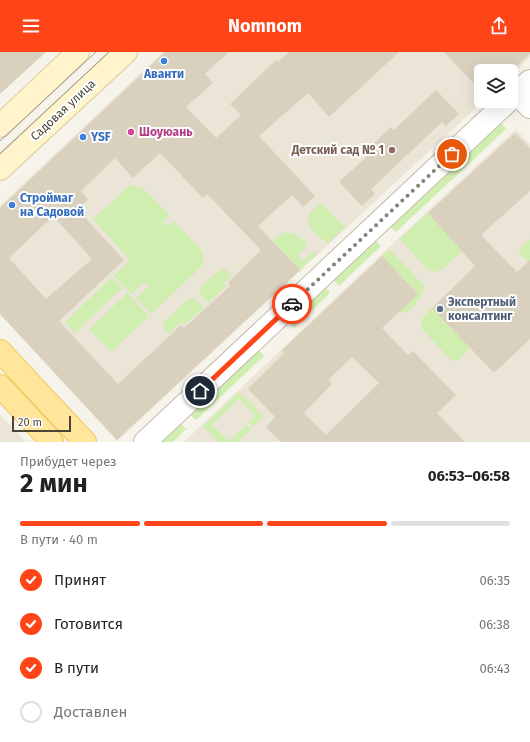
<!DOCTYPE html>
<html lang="ru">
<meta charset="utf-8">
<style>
:root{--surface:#fff;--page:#f6f6f6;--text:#222;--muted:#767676;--line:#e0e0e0;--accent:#ff4418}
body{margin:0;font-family:"Fira Sans",sans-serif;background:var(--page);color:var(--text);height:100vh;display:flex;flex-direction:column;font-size:15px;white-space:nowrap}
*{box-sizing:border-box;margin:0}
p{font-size:13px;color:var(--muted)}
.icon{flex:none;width:22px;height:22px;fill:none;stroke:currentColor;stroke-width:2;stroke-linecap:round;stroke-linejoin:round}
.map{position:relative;height:390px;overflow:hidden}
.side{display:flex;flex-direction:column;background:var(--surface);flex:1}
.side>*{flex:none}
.controls{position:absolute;left:474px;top:12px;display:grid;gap:8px}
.controls a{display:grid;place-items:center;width:44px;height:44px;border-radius:6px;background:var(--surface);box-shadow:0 4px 16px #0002;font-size:20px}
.scale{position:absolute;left:12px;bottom:10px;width:59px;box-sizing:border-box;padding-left:4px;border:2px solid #4b4437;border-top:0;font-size:11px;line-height:14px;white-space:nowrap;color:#4b4437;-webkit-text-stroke:3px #fff;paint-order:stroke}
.pin{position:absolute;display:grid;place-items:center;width:34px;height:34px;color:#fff;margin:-17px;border:2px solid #fff;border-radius:50%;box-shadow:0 1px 4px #0007}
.courier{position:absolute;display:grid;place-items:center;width:40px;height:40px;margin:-20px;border:3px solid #ff4418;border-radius:50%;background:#fff;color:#222;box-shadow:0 1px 5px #0007}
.overview em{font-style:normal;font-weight:700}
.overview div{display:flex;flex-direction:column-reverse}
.overview{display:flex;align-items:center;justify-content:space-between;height:68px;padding:0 20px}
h1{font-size:26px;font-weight:700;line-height:30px}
.bar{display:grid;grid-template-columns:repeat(4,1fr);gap:6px 4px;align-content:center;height:48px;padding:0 20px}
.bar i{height:5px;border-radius:3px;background:var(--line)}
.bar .on{background:var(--accent)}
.bar p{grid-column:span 4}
ol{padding:0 20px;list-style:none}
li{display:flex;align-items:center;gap:12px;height:44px}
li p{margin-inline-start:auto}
li .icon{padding:4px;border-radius:50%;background:var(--accent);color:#fff;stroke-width:4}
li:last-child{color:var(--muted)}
li i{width:22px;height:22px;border:2px solid var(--line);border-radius:50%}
header{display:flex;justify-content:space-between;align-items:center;height:52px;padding:0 20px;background:var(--accent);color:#fff;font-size:18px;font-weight:700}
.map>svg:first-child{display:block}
</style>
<header><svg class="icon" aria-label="menu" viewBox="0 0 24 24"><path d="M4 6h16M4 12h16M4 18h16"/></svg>Nomnom<svg class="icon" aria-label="share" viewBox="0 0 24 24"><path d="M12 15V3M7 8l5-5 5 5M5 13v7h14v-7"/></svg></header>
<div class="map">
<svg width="530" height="390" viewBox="0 0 530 390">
<rect width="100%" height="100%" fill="#f6f3ea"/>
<g fill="#ebe5d7">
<path d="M163,0H530V5L511,23V19H481V49H483L117,389L0,262V154Z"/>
<path d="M516,77L530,92V390H289V379L278,390H184L403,182Z"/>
<path d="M0,363L26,390H0Z"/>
</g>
<g fill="#cfeeaf">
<path d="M501,71L506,77L396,180L391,175Z"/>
<path d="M130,133L144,137L169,163L163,169L168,175L174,169L201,198L204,206L201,215L151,262L136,246L149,234L144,230L132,242L114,224L130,208L93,167Z"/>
<path d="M321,151L345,175L328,191C320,188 310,178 308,170L310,161Z"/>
<path d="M428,161L462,199L443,217L435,220L427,217L400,187Z"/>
<path d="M285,180L298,183L308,193L298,203L303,209L314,199L317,202L300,218L272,188Z"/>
<path d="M530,187V208L528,210L518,199Z"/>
<path d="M376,189L381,194L339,234L334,228Z"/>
<path d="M389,197L424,233C424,244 413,258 403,261L399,259L418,241L382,204Z"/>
<path d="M224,217L233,223L224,231L226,234L208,251L199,240C204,231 214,221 224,217Z"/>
<path d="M112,225L122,236L75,281L65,270Z"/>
<path d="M326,236L330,241L294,276L289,270Z"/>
<path d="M127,241L149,264L111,300L89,278Z"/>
<path d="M193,246L204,255L184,273L181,270L169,282L163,275L164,270L187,248Z"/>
<path d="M432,256L470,296L459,308L455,309L451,308L422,277C419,267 426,262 432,256Z"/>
<path d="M259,298L264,304L196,368L191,363Z"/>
<path d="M239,340L263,364L253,375L248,370L255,364L239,347L212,373L229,389L246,373L251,377L237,390H219L203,374Z"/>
<path d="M181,372L186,377L173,390H161Z"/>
</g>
<g fill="#d9d0be" fill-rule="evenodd">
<path d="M0,0H46L0,42Z"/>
<path d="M165,0H229L205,22L213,31L186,55L216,86L241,63L230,52L276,8L278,10L289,0H399L329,65L308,41L259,84L315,144L303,155L292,143L258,174L300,218L117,388L0,262V156ZM160,101L203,146L207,142L261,198L228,231L230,234L184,276L181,273L118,332L59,269L124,208L78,158L88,147L81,139L115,106L133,126ZM53,164L92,207L46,247L9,206Z"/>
<path d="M444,0H530V2L511,19H481V39Z"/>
<path d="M436,38L459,62L446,74L442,70L371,137L375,142L362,154L339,130L372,100L369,96L391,75L394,78Z"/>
<path d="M515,81L530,96V139L481,183L517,220L530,208V287L494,321L432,256L475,214L428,161Z"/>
<path d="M382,204L418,242L382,276L408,303L413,299L456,343L437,361L465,390H281L266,375L275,365L248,337L284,301L282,298ZM352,305L379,331L326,383L304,361L332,332L328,328Z"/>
</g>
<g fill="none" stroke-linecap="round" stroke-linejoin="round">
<defs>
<g id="street">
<path d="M517,41L530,55"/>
<path d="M511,46L530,29"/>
<path d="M145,390L508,49"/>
</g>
<g id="secondary">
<path d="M0,74L78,0"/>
<path d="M0,117L126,0"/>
</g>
<g id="primary">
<path d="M0,299L85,390"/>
<path d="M0,334L52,390"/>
</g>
</defs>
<use href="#street" stroke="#c3bcab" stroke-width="24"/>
<use href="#secondary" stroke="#dbca95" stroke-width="24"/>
<use href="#primary" stroke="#f0ca5e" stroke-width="24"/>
<use href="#street" stroke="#fff" stroke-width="22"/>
<use href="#secondary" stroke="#fff4cb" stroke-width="22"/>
<use href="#primary" stroke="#ffe69a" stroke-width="22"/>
<g stroke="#999" stroke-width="1">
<path d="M0,89L96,0"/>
<path d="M0,102L109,0"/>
</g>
</g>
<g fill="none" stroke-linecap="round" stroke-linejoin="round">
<path stroke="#878176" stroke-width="4" stroke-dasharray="0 7.2" d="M292,252L452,102"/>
<path stroke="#ff4418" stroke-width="5" d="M200,339L292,252"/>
</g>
<g fill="#3f7fe0" stroke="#fff" stroke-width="1.5">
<circle cx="164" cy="9" r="4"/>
<circle cx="83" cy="85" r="4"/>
<circle cx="12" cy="153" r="4"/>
</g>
<circle fill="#d1479c" stroke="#fff" stroke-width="1.5" cx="131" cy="80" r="4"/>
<circle fill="#8d6e63" stroke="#fff" stroke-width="1.5" cx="392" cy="98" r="4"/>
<circle fill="#5c6f8a" stroke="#fff" stroke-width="1.5" cx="440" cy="257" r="4"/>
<g text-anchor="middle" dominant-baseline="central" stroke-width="4" stroke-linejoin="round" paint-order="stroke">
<g font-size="12" font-weight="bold" fill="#366cbe" stroke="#fff" text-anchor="start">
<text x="164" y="22" text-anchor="middle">Аванти</text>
<text x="91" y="85">YSF</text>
<text x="20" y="146">Строймаг<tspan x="20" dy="14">на Садовой</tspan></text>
</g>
<g font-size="12" fill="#4b4437" stroke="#fff">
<text transform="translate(63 58) rotate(-43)">Садовая улица</text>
</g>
<g font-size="12" font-weight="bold" fill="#b23c85" stroke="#fff" text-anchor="start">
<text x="139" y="80">Шоуюань</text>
</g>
<g font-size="12" font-weight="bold" fill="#785e54" stroke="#fff" text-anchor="end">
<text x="384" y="98">Детский сад № 1</text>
</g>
<g font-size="12" font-weight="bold" fill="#4e5e75" stroke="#fff" text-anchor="start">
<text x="448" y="250">Экспертный<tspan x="448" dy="14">консалтинг</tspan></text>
</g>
</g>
</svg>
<div class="controls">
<a><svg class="icon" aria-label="layers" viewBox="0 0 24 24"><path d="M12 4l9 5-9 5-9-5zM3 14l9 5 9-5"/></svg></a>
</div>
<div class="scale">20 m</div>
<div class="pin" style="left:452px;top:102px;background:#ea580c"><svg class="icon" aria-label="bag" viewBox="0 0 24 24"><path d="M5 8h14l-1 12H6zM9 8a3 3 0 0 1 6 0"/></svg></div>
<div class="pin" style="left:200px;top:339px;background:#1f2937"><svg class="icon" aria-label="home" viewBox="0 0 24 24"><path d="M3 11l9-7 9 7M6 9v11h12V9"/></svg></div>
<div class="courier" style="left:292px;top:252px"><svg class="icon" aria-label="car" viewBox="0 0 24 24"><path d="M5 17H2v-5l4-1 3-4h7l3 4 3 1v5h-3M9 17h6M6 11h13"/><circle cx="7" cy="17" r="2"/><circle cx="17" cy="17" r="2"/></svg></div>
</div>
<section class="side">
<div class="overview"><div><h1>2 мин</h1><p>Прибудет через</p></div><em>06:53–06:58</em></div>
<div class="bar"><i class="on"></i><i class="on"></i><i class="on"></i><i></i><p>В пути · 40 m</p></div>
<ol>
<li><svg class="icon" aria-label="check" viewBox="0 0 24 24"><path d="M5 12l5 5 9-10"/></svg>Принят<p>06:35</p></li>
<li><svg class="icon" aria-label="check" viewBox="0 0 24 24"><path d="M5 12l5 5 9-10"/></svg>Готовится<p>06:38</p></li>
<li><svg class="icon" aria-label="check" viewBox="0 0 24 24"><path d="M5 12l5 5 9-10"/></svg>В пути<p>06:43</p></li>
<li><i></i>Доставлен</li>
</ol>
</section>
